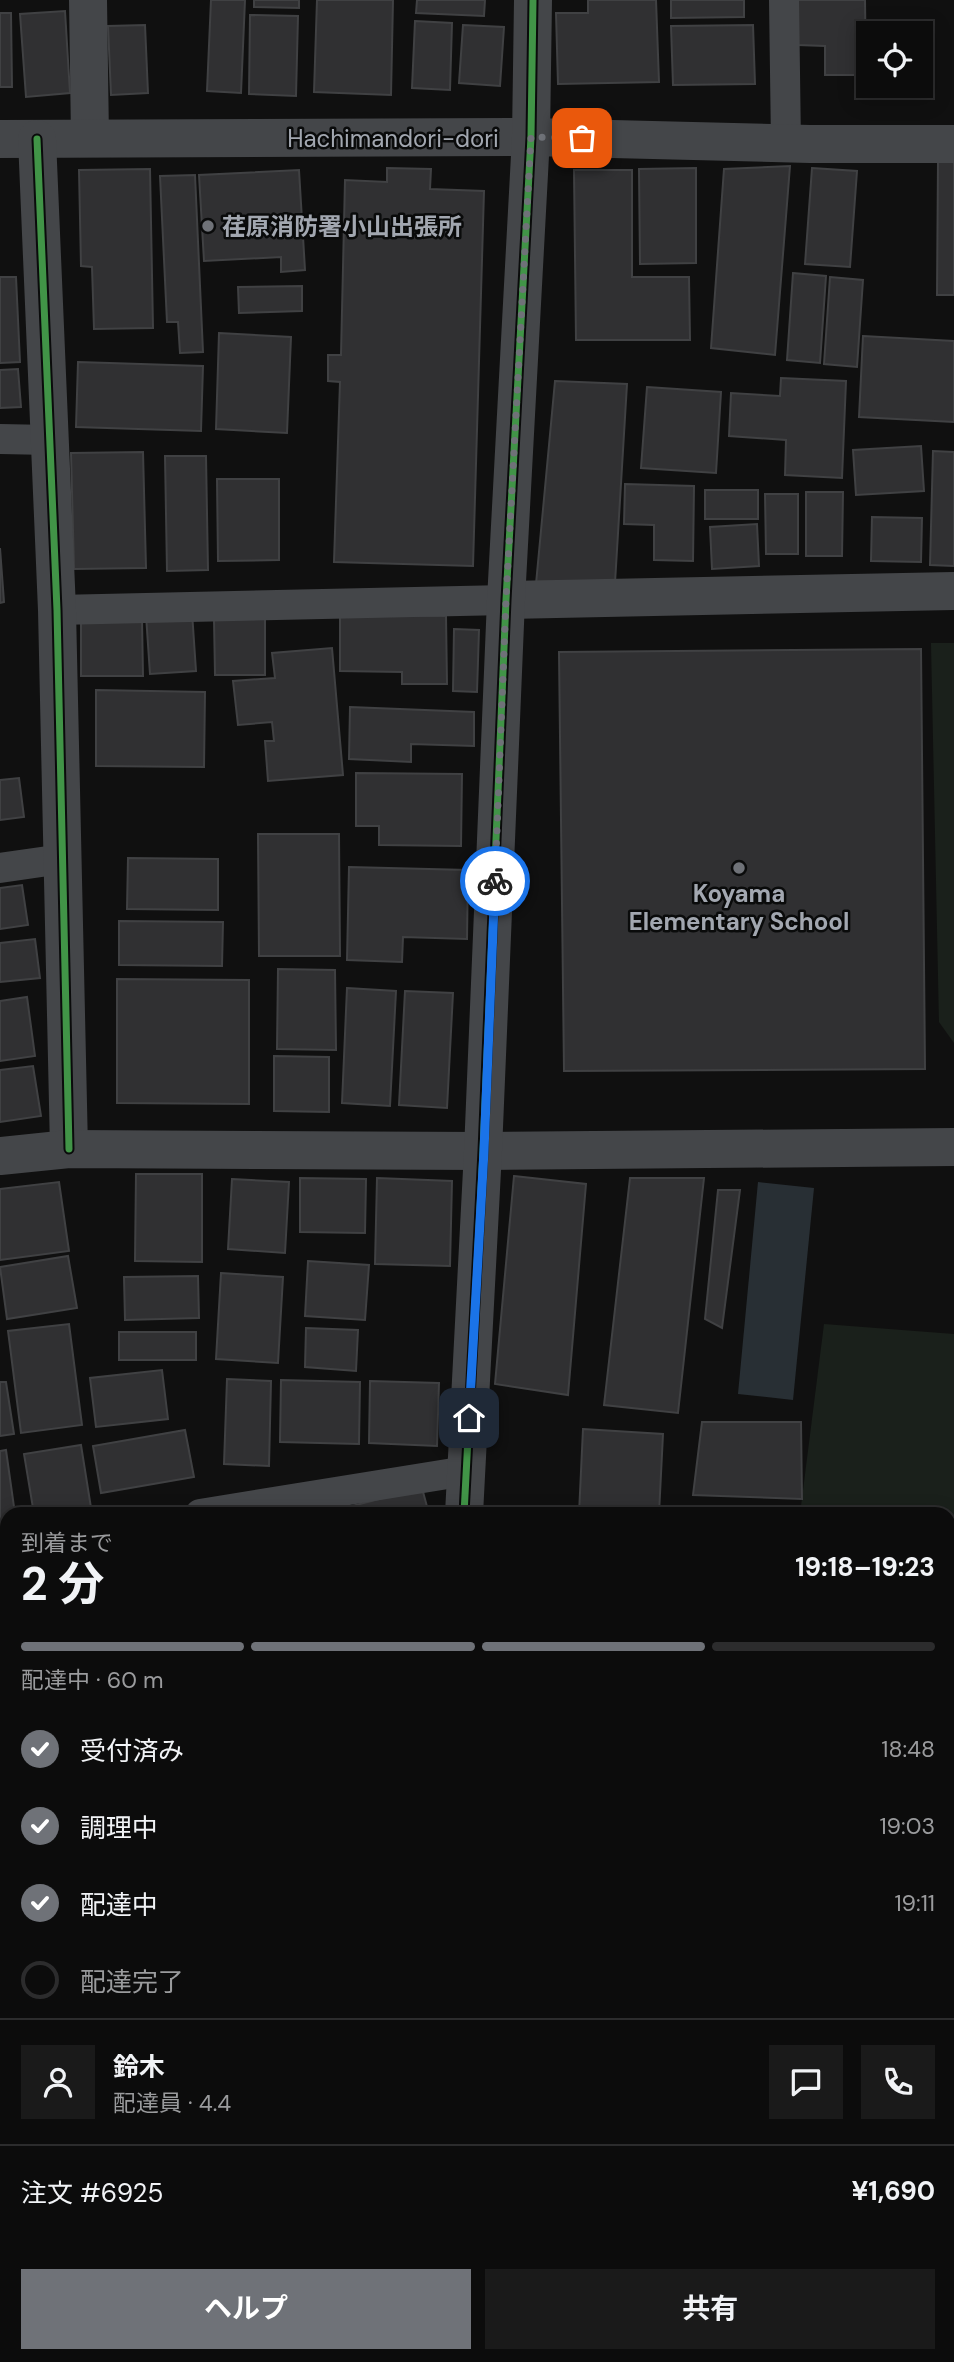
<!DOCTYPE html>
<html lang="ja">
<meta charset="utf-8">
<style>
:root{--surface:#0c0c0c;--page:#1a1a1a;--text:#f1f3f6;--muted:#9a9b9d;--line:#2c2c2d;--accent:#6f7278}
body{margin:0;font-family:"DM Sans","Noto Sans JP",sans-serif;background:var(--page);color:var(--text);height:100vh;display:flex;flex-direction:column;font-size:26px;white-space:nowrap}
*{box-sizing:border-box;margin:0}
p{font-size:23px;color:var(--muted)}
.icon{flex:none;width:38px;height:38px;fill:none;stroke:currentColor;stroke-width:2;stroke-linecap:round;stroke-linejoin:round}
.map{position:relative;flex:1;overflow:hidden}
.side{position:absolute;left:0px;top:1507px;width:956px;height:856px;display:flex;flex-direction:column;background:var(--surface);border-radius:21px 21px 0 0;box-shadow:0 4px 18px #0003,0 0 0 2px var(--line)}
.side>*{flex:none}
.fabs{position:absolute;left:856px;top:21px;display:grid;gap:14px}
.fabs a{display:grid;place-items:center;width:77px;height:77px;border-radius:0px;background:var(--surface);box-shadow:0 4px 18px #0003,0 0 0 2px var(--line);font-size:35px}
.pin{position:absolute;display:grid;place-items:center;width:60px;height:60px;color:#fff;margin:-30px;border-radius:14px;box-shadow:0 4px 10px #0006}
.courier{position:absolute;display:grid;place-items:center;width:70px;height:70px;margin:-35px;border:5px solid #1a73e8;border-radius:50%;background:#fff;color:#222;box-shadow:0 2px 9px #0007}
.headline em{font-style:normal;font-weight:700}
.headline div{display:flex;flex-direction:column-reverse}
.headline{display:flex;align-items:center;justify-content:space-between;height:119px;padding:0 21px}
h1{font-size:46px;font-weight:700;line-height:52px}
.bar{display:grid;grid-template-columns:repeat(4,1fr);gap:10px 7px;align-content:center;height:84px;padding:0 21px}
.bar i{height:9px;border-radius:5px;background:var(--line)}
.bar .selected{background:var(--accent)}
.bar p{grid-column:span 4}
.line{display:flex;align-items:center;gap:18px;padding:0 21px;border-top:2px solid var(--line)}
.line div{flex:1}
.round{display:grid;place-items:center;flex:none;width:74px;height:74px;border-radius:0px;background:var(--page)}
ol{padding:0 21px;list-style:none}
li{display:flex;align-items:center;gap:21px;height:77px}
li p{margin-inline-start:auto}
li .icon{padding:7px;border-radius:50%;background:var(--accent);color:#fff;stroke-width:4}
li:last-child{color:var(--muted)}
li i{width:38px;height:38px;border:4px solid var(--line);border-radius:50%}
.primary-button{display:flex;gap:14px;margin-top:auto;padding:14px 21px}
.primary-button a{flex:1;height:80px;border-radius:0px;background:var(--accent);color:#fff;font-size:28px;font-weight:700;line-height:80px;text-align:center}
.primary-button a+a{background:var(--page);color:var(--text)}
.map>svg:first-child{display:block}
</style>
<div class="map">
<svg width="954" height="2362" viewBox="0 0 954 2362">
<rect width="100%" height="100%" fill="#101010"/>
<g fill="#1a201b">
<path d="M931,643H954V1043L939,1022Z"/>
<path d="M824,1324L954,1334V1608H949L948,1514H800Z"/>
</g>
<path fill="#282f34" d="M758,1182L814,1188L793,1400L738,1394Z"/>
<g fill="#303032" stroke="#404143" stroke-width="2">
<path d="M211,0H245L241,93L207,91Z"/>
<path d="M254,0H299V8L254,7Z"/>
<path d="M317,0H393L391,95L314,92Z"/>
<path d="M417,0H485L484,16L416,13Z"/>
<path d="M588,0H656L659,82L558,84L556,13H588Z"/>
<path d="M671,0H744V17L671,18Z"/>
<path d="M797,0H865L866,75H825V46L798,45Z"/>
<path d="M65,11L70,93L26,97L20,14Z"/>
<path d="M0,13H11L12,87H0Z"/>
<path d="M250,15L298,16L296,96L249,94Z"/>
<path d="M415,21L452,23L450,90L412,88Z"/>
<path d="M145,25L148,93L111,95L108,26Z"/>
<path d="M463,25L504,27L500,86L459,83Z"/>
<path d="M753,25L755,84L673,85L671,26Z"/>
<path d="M938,161L954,162V295H937Z"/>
<path d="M790,166L775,355L711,348L724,169Z"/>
<path d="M387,168L431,169L430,189L484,191L473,566L334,562L340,382L328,381V355H341L345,180L387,182Z"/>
<path d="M696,168V263L640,264L639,169Z"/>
<path d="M812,168L857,171L850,267L805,264Z"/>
<path d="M150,169L153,328L94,329L92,267L81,266L79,170Z"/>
<path d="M299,170L305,270L281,272V257L204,261L199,175Z"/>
<path d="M574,170H632V277H689L690,340H576Z"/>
<path d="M195,175L203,352L180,353L178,322H167L160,176Z"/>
<path d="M793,273L826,276L820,363L787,360Z"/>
<path d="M0,277H16L20,362L0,363Z"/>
<path d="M830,277L863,280L857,367L824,364Z"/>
<path d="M302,286V311L239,313L238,287Z"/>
<path d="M219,333L291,337L287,433L216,429Z"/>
<path d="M863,336L954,341V422L859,417Z"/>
<path d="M78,362L203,366L201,431L76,427Z"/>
<path d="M18,369L21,407L0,408V370Z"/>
<path d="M781,378L846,381L842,478L785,475L786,440L729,436L731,393L780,396Z"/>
<path d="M555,381L627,384L615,583L536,584Z"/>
<path d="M647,387L721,392L716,473L641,468Z"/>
<path d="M921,446L924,491L856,495L853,450Z"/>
<path d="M933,451L954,452V566L930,565Z"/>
<path d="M143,452L146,568L74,569L71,453Z"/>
<path d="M165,456H206L208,570L167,571Z"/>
<path d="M217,479H279V560L218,561Z"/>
<path d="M625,484L694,486L693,561L654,560V525L624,524Z"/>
<rect x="705" y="490" width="53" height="29"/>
<path d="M806,492H843L842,556H806Z"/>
<path d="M765,494H798V554H766Z"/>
<path d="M872,517L922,518L921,562L871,561Z"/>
<path d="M757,524L759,566L712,569L710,527Z"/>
<path d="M0,548L4,602L0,603Z"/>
<path d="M265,610V675H215L214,619Z"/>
<path d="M192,612L196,671L150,674L146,615Z"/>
<path d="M340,615L446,616L447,684H402V672L340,671Z"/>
<path d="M81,619H142L143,676H81Z"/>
<path d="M454,629L479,630L477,692L453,691Z"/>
<path d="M332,648L343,775L268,781L265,741H274L272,722L238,725L233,681L275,678L272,653Z"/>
<path d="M921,649L925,1069L564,1071L559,652Z"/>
<path d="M96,690L205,692L204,767L96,766Z"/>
<path d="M350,707L474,712V746L411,744V762L349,759Z"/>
<path d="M356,773L462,774L461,846L379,845V826H356Z"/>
<path d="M19,778L24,817L0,820V780Z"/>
<path d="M258,834H339L340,956H259Z"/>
<path d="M128,858L218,859V910L127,909Z"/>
<path d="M349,867L468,870L467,939L403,937L402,962L347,960Z"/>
<path d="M22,885L28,925L0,929V888Z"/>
<path d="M119,921L223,922L222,966L119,965Z"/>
<path d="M35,939L40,978L0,982V943Z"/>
<path d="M278,969L335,970L336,1050L277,1049Z"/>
<path d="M117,979L249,980V1104L117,1103Z"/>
<path d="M347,988L396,991L390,1106L342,1103Z"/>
<path d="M405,991L453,993L447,1108L399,1105Z"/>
<path d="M27,997L35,1056L0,1061V1001Z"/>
<path d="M274,1056L329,1057V1112L274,1111Z"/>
<path d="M33,1066L41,1116L0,1122V1070Z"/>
<path d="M136,1174H202V1262L135,1261Z"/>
<path d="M514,1176L586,1184L568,1395L495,1384Z"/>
<path d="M300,1178L366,1179L365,1233L300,1232Z"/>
<path d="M377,1178L452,1181L450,1266L375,1264Z"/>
<path d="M630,1178H704L678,1413L604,1405Z"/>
<path d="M232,1179L289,1182L285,1253L228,1249Z"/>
<path d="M59,1182L69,1251L0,1260V1189Z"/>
<path d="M718,1190H740L722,1328L705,1319Z"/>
<path d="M68,1256L77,1308L7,1319L0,1267Z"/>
<path d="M308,1261L369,1265L365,1320L305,1316Z"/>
<path d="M221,1273L283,1277L278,1363L216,1359Z"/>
<path d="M198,1276L199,1318L125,1320L124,1277Z"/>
<path d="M69,1324L82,1425L21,1433L8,1331Z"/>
<path d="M306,1328L358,1330L356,1371L305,1367Z"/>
<rect x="119" y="1332" width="77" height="28"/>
<path d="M162,1370L168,1419L96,1427L90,1378Z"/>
<path d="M227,1379L271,1381L269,1466L224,1464Z"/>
<path d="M281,1380L360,1382L359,1444L280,1442Z"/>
<path d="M370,1381L439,1383L437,1446L369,1443Z"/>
<path d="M0,1382H6L14,1434L0,1436Z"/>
<path d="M702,1422H801L802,1499L693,1495Z"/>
<path d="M583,1429L663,1434L659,1514H579Z"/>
<path d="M185,1430L194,1477L101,1493L93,1446Z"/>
<path d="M81,1445L92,1514H34L24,1454Z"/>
<path d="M6,1450L15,1514H7V1521L0,1522V1451Z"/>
<path d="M422,1488L429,1514H354L352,1506Z"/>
<path d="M7,1536V1583L0,1584V1537Z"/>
<path d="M2,1637L7,1658V1698L0,1699V1638Z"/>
<path d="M948,1646L954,1647V1774H948Z"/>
<path d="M948,2103L954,2104V2248H948Z"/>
<path d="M0,2207L7,2217V2235L0,2240Z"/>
<path d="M948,2282L954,2283V2322L948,2321Z"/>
<path d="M7,2285V2356H47L39,2362H0V2291Z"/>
<path d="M948,2330L954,2331V2362H928L895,2356H948Z"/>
<path d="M139,2356H173L158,2362H142Z"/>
<path d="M204,2356H250L253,2362H207Z"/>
<path d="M282,2356H337L340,2362H285Z"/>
<path d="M385,2356H426L430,2362H376Z"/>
<path d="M459,2356H516L519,2362H462Z"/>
<path d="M527,2356H579L565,2362H530Z"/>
<path d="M643,2356H713L712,2362H642Z"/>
<path d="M729,2356H777L776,2362H728Z"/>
<path d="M787,2356H827L837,2357L836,2362H786Z"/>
</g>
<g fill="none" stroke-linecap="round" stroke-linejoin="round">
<g stroke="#444649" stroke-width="30">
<path d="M784,0L786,144"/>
<path d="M0,439L50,440"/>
<path d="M57,610L506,600"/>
<path d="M0,868L62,859"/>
<path d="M200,1514L466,1471"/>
<path d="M0,1615L7,1613"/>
<path d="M948,2258L954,2259"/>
</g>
<g stroke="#444649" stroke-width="38">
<path d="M88,0L90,138"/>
<path d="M0,139L531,137L810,144H954"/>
<path d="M37,139L57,610L69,1149"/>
<path d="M506,600L954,591"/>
<path d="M0,1156L69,1149L483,1151L954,1147"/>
<path d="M464,1514L483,1151L506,600L531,137L533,0"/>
<path d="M948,1909H954"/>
<path d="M0,1942L7,1940"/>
<path d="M0,2164L7,2179"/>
<path d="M87,2356L90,2362"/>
<path d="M609,2356L610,2362"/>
</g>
<defs>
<g id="cycleway">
<path d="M37,139L57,610L69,1149"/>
<path d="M464,1514L483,1151L506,600L531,137L533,0"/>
</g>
</defs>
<use href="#cycleway" stroke="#0a0b0b" stroke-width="11"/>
<use href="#cycleway" stroke="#419447" stroke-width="7"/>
</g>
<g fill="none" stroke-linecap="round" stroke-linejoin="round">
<path stroke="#6f7278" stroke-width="7" stroke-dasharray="0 12.6" d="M495,881L506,600L531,137L582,138"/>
<path stroke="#1a73e8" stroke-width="9" d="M469,1418L484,1151L495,881"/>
</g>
<g fill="#6f7278" stroke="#0a0b0b" stroke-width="2.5">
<circle cx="208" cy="226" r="7"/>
<circle cx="739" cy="868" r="7"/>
</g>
<g text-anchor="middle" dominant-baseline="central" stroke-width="5" stroke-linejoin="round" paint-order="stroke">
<g font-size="24" fill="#a2a7b0" stroke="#0a0b0b">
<text x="393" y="138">Hachimandori-dori</text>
</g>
<g font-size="24" font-weight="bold" fill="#a2a7b0" stroke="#0a0b0b" text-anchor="start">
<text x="222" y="226">荏原消防署小山出張所</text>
<text x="739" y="893" text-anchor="middle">Koyama<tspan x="739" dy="28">Elementary School</tspan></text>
</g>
</g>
</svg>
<div class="fabs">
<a><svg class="icon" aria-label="locate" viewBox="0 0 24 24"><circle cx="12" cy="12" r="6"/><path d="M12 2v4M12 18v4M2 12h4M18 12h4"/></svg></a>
</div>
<div class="pin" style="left:582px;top:138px;background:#ea580c"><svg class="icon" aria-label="bag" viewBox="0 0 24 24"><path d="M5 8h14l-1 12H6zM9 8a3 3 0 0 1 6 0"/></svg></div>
<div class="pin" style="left:469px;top:1418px;background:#1f2937"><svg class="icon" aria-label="home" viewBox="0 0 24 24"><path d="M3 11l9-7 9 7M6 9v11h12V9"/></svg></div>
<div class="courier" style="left:495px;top:881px"><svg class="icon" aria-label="bike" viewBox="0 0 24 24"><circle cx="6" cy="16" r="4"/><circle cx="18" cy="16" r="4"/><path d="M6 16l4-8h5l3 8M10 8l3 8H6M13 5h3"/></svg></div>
<section class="side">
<div class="headline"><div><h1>2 分</h1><p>到着まで</p></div><em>19:18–19:23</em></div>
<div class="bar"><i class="selected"></i><i class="selected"></i><i class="selected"></i><i></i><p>配達中 · 60 m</p></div>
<ol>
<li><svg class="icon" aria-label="check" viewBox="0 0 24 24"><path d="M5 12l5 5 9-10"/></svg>受付済み<p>18:48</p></li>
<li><svg class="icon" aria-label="check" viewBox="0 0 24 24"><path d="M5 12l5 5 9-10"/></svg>調理中<p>19:03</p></li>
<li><svg class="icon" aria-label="check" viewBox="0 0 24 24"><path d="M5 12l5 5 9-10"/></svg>配達中<p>19:11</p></li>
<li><i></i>配達完了</li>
</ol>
<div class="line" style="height:126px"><a class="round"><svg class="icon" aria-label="person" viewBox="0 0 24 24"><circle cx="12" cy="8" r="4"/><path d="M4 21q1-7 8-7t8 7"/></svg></a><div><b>鈴木</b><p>配達員 · 4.4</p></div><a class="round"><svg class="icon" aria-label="chat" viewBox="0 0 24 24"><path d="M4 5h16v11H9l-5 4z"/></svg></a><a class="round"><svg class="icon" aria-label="phone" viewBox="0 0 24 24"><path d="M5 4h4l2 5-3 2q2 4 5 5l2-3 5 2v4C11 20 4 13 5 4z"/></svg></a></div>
<div class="line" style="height:91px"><div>注文 #6925</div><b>¥1,690</b></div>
<div class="primary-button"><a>ヘルプ</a><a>共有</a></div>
</section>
</div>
